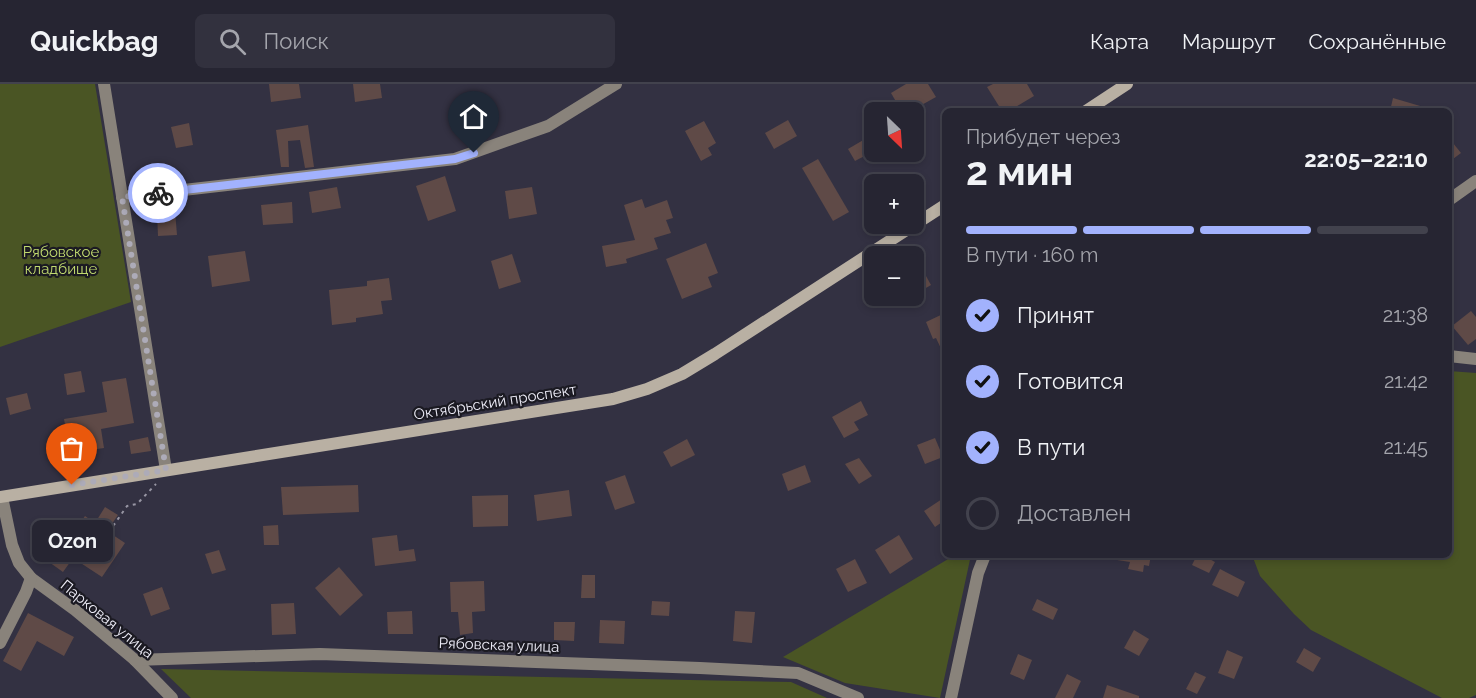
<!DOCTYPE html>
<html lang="ru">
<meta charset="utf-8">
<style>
:root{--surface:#262532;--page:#32313e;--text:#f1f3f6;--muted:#a4a5ac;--line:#42424d;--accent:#a2b2fd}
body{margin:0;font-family:Raleway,sans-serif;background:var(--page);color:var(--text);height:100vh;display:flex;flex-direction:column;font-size:22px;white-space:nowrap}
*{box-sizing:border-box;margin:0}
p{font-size:20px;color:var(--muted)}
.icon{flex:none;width:33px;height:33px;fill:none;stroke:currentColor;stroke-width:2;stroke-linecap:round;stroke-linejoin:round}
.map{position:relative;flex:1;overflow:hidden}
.details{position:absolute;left:942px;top:24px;width:510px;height:450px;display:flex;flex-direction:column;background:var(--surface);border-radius:9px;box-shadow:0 3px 9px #0003,0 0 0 2px var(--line)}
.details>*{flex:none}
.needle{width:39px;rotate:155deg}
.buttons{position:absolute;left:864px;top:18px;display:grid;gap:12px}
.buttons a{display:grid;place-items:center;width:60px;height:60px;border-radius:9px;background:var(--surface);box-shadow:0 3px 9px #0003,0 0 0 2px var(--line);font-size:30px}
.pin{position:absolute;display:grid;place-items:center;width:51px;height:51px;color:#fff;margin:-62px -26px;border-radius:50% 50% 50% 0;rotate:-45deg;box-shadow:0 0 6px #0007}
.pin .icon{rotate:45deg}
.courier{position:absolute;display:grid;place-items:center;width:60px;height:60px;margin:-30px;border:4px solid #a2b2fd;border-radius:50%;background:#fff;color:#222;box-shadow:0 2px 8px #0007}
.bubble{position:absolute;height:42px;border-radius:9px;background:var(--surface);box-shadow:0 3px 9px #0003,0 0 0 2px var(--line);font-size:20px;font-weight:700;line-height:42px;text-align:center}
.overview em{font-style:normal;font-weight:700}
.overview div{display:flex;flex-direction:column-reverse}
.overview{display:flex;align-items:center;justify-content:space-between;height:102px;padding:0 24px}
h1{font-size:39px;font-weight:700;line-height:45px}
.bar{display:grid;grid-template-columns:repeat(4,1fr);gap:9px 6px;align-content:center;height:72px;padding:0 24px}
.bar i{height:8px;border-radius:4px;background:var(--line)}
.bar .on{background:var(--accent)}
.bar p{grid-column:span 4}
ol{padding:0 24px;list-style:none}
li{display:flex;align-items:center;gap:18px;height:66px}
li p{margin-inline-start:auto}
li .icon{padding:6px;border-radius:50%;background:var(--accent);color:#111;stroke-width:4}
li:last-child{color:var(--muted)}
li i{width:33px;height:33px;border:3px solid var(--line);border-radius:50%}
header{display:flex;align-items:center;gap:36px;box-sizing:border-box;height:84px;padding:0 30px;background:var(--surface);border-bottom:2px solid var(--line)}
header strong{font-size:28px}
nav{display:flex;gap:33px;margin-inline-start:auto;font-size:21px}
.search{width:420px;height:54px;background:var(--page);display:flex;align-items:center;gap:15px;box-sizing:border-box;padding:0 21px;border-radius:9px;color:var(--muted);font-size:22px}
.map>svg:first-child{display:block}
</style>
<header>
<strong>Quickbag</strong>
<div class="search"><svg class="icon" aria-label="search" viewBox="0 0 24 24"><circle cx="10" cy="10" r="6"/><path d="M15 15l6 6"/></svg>Поиск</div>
<nav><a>Карта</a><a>Маршрут</a><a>Сохранённые</a></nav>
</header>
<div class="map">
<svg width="1476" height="614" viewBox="0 0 1476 614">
<rect width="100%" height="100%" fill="#333142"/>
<g fill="#4a5524">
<path d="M0,0H95L131,218L0,263Z"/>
<path d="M1449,287L1476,289V611L1469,614H1442L1311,546L1294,530L1260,492L1252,471H1449Z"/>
<path d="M955,471H971L940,614L845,599L783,573Z"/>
<path d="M161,585L791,598L827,614H191Z"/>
</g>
<g fill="#5f4a47">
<path d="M269,0H299L301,14L271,18Z"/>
<path d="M353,0H380L382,14L355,18Z"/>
<path d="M906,0H928L936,13L909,28H902L891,9Z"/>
<path d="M993,0H1027L1034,12L1009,27H1002L987,3Z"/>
<path d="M1393,14L1427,24V27H1390Z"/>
<path d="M788,36L797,52L774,65L765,49Z"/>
<path d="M704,37L716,59L708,64L712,71L701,77L685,47Z"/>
<path d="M189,39L193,61L176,64L171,43Z"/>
<path d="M308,41L314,83L305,84L300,56L288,57L289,83H281L276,46Z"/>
<path d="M1449,54L1461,69L1449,78Z"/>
<path d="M865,55L872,68L855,77L848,65Z"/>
<path d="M818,75L849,128L833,137L802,84Z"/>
<path d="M445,92L456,127L428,137L416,102Z"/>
<path d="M337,103L341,124L312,129L309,108Z"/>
<path d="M532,103L537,130L509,135L505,107Z"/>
<path d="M642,115L645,124L667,116L673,134L666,136L671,149L654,154L658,165L626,175L627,179L606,183L602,162L635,156L624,121Z"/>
<path d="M292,118L293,139L263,141L261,121Z"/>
<path d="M175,127L177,151L158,152L157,128Z"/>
<path d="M706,159L718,189L708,193L712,203L682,215L666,175Z"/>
<path d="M245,167L250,197L212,203L208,172Z"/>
<path d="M512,170L521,198L499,205L491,177Z"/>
<path d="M921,183L931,201L914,211V187Z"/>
<path d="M389,194L392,216L381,217L383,230L356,234V238L332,241L329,206L367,202V197Z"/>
<path d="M1471,227L1476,233V255L1468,261L1452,242Z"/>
<path d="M945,229V273L936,254L933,255L926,238Z"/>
<path d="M81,287L85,308L67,311L64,290Z"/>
<path d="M126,294L134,339L101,345L104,364L70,369L64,335L107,328L102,298Z"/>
<path d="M27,309L31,325L10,331L6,314Z"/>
<path d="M861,317L868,331L854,338L859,346L844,354L832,333Z"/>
<path d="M148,353L151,367L131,370L129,357Z"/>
<path d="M935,354L943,373L925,380L917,361Z"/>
<path d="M687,355L695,371L671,383L663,368Z"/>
<path d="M859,374L872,392L859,400L845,380Z"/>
<path d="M805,381L811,398L788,407L782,390Z"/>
<path d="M625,391L635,419L615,426L605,398Z"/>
<path d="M358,401L359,428L283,431L281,403Z"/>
<path d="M569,406L572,432L537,437L534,411Z"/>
<path d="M508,411V442L473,443L472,412Z"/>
<path d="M945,413V436L935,443L924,427Z"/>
<path d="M105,423L118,431L107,447L125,459L102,493L73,474L63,488L49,478L57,466L33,450L39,440L50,447L55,439L63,445L69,436L78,442L85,432L95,439Z"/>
<path d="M278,441L279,461H264L263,442Z"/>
<path d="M397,451L399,467L414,465L416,477L375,482L372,454Z"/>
<path d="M899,451L913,475L890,490L875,466Z"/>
<path d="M219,466L226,486L212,490L205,470Z"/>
<path d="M1117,471H1151L1149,482L1144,481L1143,488L1128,485L1130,478L1117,476Z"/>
<path d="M1197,471H1202L1215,478L1209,489L1192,481Z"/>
<path d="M855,475L867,499L848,508L836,485Z"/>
<path d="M339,483L363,511L340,532L315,504Z"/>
<path d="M1220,485L1245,498L1238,513L1212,501Z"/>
<path d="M582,491H595V514H581Z"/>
<path d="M484,497L485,527L472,528L473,549L460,551L458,528H451L450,498Z"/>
<path d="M162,503L170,525L151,532L143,510Z"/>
<path d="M1037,515L1058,525L1053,536L1032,526Z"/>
<path d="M652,517L670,518L669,532L651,531Z"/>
<path d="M294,519L296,550L272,551L271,520Z"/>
<path d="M412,527L413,550H388L387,528Z"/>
<path d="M735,527L755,528L752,559L733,557Z"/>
<path d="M28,529L74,553L64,572L37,557L21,587L3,577Z"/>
<path d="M600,536L625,537L624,560L599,559Z"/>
<path d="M554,538H575L574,557L554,556Z"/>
<path d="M1134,546L1149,555L1139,572L1124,564Z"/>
<path d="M1304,564L1321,574L1313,588L1296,578Z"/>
<path d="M1227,566L1243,573L1234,595L1218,589Z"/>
<path d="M1018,570L1032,576L1024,596L1010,590Z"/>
<path d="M1195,588L1206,593L1197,610L1186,605Z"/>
<path d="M1067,590L1081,597L1073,614H1055Z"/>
<path d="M1107,601L1139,612V614H1103Z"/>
</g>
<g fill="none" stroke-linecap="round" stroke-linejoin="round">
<path stroke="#9896a4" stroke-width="2" stroke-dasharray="3 4.5" stroke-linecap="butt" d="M109,448L127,422L137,420L156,400"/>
<g stroke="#89837b" stroke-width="12">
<path d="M104,0L166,386"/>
<path d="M122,113L455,75L548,42L616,0"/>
<path d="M1449,116L1476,97"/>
<path d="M1449,272L1476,275"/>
<path d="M2,413L12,461L19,479L31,494L75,526L135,576L172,614"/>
<path d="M0,559L26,508L31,494"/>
<path d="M135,576L320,570L700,584L798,589L858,614"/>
<path d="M951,614L978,489L985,471"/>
</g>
<g stroke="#b9b0a3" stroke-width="12">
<path d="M1086,27L1127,0"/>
<path d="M0,413L613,315L647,305L682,290L715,270L945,121"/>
</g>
</g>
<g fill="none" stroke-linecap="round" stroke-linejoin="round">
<path stroke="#adabb8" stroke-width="6" stroke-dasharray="0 10.8" d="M72,401L166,386L122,113L158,109"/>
<path stroke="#a2b2fd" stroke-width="8" d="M158,109L455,75L474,69"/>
</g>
<g text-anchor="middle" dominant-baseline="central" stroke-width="4.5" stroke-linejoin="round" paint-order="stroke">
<g font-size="15" fill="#c1da6f" stroke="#1b1a22">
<text x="61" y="168">Рябовское<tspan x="61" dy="17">кладбище</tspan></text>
</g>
<g font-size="15" fill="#eeedf8" stroke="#1b1a22">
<text transform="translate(495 318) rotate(-9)">Октябрьский проспект</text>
<text transform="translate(107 535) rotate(39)">Парковая улица</text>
<text transform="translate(499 561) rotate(2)">Рябовская улица</text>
</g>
</g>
</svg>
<div class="buttons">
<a><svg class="needle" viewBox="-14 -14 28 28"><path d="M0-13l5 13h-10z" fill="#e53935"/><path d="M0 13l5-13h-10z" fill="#a4a5ac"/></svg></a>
<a>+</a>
<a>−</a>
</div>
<div class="pin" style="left:72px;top:401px;background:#ea580c"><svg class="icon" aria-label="bag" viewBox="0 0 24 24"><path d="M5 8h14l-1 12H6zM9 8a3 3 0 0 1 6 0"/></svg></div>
<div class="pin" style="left:474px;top:69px;background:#1f2937"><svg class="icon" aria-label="home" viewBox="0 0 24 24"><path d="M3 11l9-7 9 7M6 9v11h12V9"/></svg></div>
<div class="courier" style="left:158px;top:109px"><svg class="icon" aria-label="bike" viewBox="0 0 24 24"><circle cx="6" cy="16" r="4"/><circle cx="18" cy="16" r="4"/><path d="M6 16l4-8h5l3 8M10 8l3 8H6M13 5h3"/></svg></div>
<div class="bubble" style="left:32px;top:436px;width:81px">Ozon</div>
<section class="details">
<div class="overview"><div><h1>2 мин</h1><p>Прибудет через</p></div><em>22:05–22:10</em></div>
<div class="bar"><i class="on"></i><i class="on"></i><i class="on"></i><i></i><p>В пути · 160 m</p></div>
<ol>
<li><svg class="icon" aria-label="check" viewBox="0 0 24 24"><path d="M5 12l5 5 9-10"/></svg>Принят<p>21:38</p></li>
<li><svg class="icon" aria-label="check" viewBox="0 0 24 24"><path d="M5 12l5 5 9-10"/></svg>Готовится<p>21:42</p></li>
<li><svg class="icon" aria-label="check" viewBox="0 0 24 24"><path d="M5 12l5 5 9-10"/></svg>В пути<p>21:45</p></li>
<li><i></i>Доставлен</li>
</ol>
</section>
</div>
